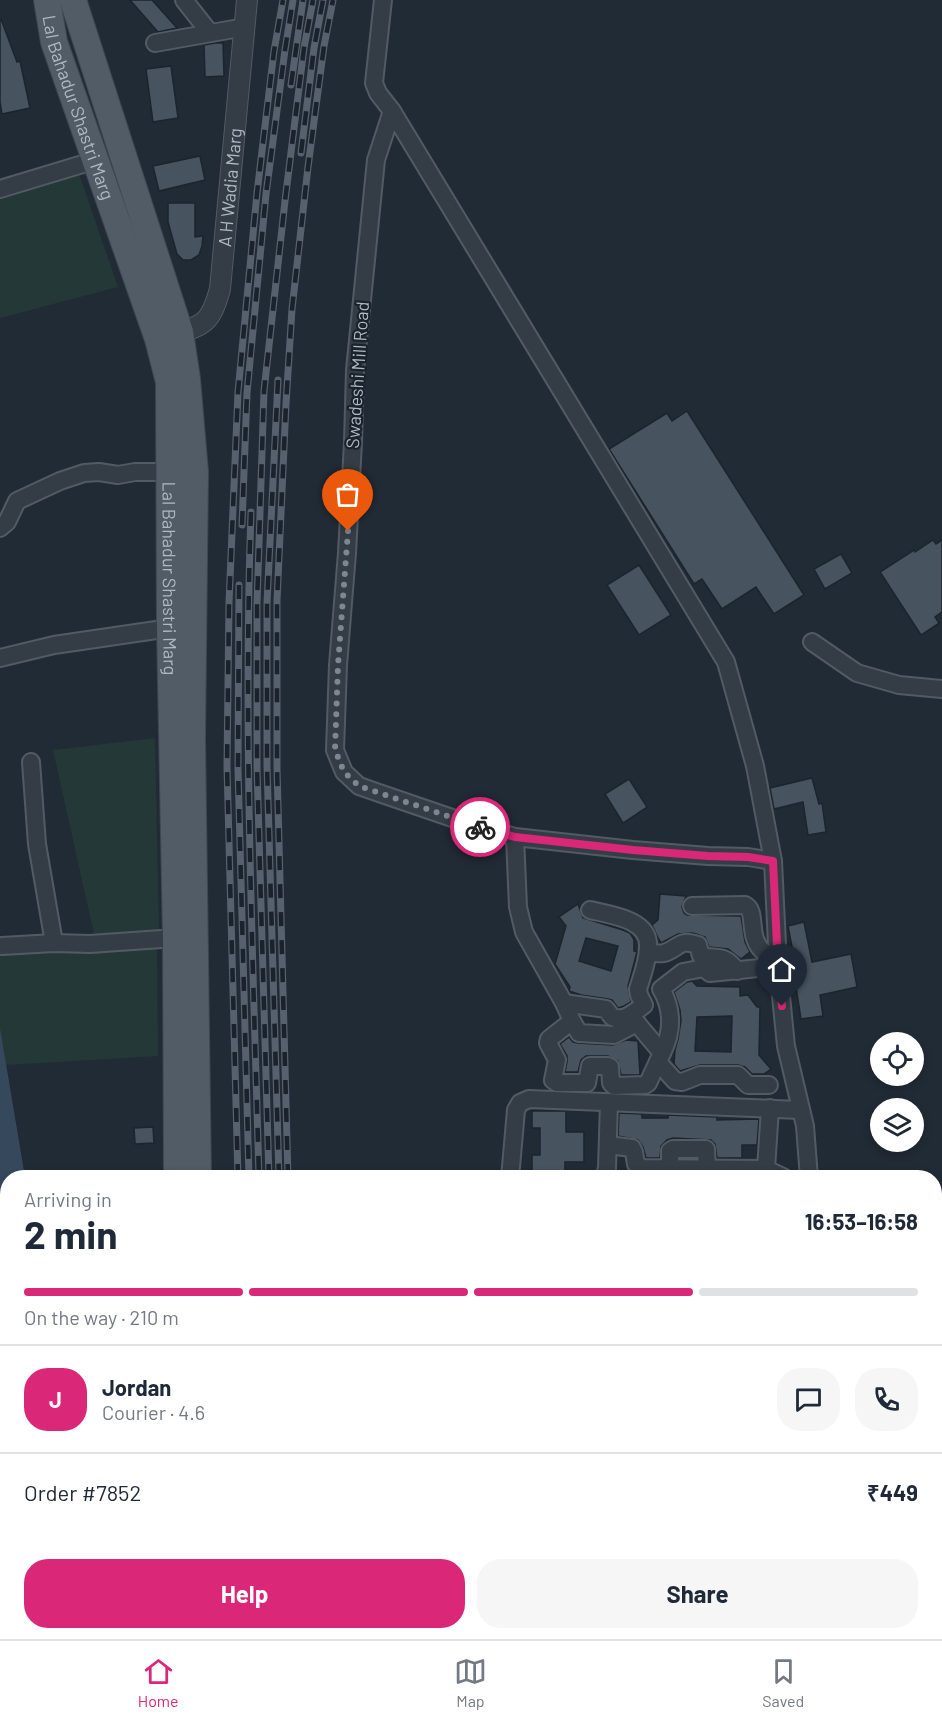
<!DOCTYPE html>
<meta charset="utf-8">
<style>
:root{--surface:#fff;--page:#f6f6f7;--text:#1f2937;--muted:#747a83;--line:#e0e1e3;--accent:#db2777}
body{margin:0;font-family:Barlow,sans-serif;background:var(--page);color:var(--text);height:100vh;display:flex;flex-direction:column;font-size:22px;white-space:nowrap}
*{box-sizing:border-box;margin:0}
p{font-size:20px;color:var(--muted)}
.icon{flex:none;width:33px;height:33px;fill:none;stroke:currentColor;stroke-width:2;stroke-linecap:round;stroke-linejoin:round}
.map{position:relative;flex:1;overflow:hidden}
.details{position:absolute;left:0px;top:1170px;width:942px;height:470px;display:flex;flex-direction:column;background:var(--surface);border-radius:24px 24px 0 0;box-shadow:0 3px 9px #0003}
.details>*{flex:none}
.tools{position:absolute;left:870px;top:1032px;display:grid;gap:12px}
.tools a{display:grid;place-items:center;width:54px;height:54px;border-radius:50%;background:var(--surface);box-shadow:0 3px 9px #0003;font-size:30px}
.pin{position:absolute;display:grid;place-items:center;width:51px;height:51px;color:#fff;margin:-62px -26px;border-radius:50% 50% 50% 0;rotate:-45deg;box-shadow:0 0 6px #0007}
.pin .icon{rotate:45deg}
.courier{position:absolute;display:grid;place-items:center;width:60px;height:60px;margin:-30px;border:4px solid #db2777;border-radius:50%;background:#fff;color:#222;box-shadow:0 2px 8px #0007}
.overview em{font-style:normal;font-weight:700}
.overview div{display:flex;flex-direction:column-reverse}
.overview{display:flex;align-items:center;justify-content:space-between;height:102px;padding:0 24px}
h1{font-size:39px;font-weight:700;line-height:45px}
.bar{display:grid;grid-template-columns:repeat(4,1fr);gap:9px 6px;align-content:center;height:72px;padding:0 24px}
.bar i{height:8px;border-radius:4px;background:var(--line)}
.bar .current{background:var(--accent)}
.bar p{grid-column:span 4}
.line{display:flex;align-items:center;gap:15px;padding:0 24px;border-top:2px solid var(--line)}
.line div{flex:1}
.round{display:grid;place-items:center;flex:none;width:63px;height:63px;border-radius:24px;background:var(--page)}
.action{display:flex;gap:12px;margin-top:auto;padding:12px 24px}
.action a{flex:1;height:69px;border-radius:24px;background:var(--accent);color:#fff;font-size:24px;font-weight:700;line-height:69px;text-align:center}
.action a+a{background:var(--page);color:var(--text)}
.menu{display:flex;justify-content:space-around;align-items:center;height:84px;border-top:2px solid var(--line);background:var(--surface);font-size:16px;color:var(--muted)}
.menu a{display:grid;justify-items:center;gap:3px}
.menu .current{color:var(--accent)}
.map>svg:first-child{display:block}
</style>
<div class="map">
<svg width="942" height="1639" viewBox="0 0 942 1639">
<rect width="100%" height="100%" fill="#212b35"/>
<g fill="#243837">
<path d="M76,165L118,287L0,318V186Z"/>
<path d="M155,738L159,931L94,934L53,750Z"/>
<path d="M157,945L158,1056L6,1065L0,1028V953Z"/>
<path d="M372,1632H710L711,1639H373Z"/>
</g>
<path fill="#36485c" d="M0,1028L25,1177L8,1178V1632L6,1639H0Z"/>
<g fill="#47535f" stroke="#1c242d" stroke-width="1.5" fill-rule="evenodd">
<path d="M130,0H152L177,28L158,32Z"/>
<path d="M1,19L17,62L20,61L30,108L2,114L0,102V20Z"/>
<path d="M215,43H223L224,76L205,77L204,45Z"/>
<path d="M171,66L178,118L153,122L146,69Z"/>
<path d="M200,156L205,180L159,191L153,166Z"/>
<path d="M168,203H195V237L203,236L202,246L199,255L191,260H183L177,254L168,222Z"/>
<path d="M687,411L804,595L774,614L756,587L722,609L702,579L694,584L609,449L667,413L672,421Z"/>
<path d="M933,540L936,544L942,540V612L935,617L939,623L921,635L880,572L914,550L915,552Z"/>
<path d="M841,554L852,573L825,589L814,569Z"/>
<path d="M639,565L671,615L639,635L607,585Z"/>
<path d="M812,778L819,804L822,803L826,832L808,835L803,802L774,809L770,788Z"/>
<path d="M629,779L647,807L623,823L605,794Z"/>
<path d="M660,894L686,896L682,907L684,913L687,915L741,916L745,942L750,952L741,959L728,949L709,947L705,937L693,933L678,934L661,943L658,938L652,925L658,920Z"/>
<path d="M578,904L583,918L623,930L630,933L634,940V951L637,952L628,986L631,1002L624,1006L618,1008L612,1000L608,999L581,995L569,991L570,987L555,964L566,926L559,917ZM586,938L618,946L611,971L579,961Z"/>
<path d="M804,922L812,962L851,954L857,987L820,995L823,1016L801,1019L794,974L797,973L788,926Z"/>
<path d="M692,981L697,986L740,987V996L748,995L757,1007H760L759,1055L771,1069L764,1074H752L745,1067L738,1065H700L680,1071L674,1064L675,1050L678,1039L681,1021L680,1010L674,992L687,982ZM732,1016L731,1052L695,1051L697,1017Z"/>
<path d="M569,1037L573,1042L578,1043L613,1045L626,1040L638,1041L640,1075H621L618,1061L608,1056H586L581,1060L578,1072H565L567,1062V1056L560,1044Z"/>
<path d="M532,1111H566V1132H584V1162H565V1178H532V1155H540V1128H532Z"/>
<path d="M619,1113L642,1114V1118H668V1115L717,1117V1120L759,1119L757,1145H742V1158H717L715,1144L711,1140L673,1138L667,1140L661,1146L660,1158H646L643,1147L638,1140L618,1136Z"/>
<path d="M153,1127L154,1143L135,1144L134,1128Z"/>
</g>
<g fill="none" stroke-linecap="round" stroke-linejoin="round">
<defs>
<g id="minor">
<path d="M184,0L210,33"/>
<path d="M383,0L374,83L378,93L392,111L726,662L755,766L773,861L778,966L786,1046L805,1126L809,1178"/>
<path d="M155,43L245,27"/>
<path d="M392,111L376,160L355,370L353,442L347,553L338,665L335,750L344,772L359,786L379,793L458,820L515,837L633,850L708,856L748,857L773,861"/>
<path d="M0,189L96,160"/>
<path d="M0,528L7,522L17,501L60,481L84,473L99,472L118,475L135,472H180"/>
<path d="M812,642L857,673L899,685L942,689"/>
<path d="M0,658L54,645L170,628"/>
<path d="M31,762L37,844L54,943"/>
<path d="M515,837L518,907L524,932L564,1003L606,1009L612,1017C625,1022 634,1012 644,1005L639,995L638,989C642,976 648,961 648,947C650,919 610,915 590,910"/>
<path d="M692,906L745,905C758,911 746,938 764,952C767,954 774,956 778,958"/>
<path d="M2,946L54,943L90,944L176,938"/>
<path d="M648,952C653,953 659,954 664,953C679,949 678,938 698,945L701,956C718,960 724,953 737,971"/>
<path d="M704,958V968L710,973L778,966"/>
<path d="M564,1003L572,1021L549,1039L548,1043L557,1060L553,1080L557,1083H587L590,1066H608L610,1067L611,1083L614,1086L645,1085L648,1083L662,1053L630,1015"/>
<path d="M572,1021L579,1033L614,1035L637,1023"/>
<path d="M662,1053C673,1032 673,1009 661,989L683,972L704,968"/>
<path d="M658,1062L675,1081L682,1082L700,1075H738L748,1085H769"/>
<path d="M770,1108L766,1169L785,1178"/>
<path d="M608,1145L632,1148L634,1152L636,1164L642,1168L766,1169"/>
<path d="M670,1169V1151L673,1149H706L707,1169"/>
<path d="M510,1178L516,1110L520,1103L529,1099L801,1110"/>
<path d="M607,1178L605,1175L607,1168L609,1102"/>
<path d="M934,1260L942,1263"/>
<path d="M721,1632L722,1639"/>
</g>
<g id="tertiary">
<path id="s1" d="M169,336C204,325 210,325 220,289L247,0"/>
</g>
<g id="primary">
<path id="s2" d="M47,0L54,42L158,339L169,382L170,628L176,938L177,1178"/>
<path d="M73,0L180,332L187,379L195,472L192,739L198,1178"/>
<path d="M204,1639L210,1632"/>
</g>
</defs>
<use href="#minor" stroke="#525b64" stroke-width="20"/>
<use href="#tertiary" stroke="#525b64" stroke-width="22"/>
<use href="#primary" stroke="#3e4650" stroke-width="28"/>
<use href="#minor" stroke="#343d46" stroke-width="16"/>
<use href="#tertiary" stroke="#343d46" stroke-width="20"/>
<use href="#primary" stroke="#525c66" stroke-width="26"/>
<defs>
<g id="rail">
<path d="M291,85L303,0"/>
<path d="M301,153L314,48L323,0"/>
<path d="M278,380L267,603V765L279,1178"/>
<path d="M251,512C243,734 253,956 259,1178"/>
<path d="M242,525L247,393L266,194L285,50L293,0"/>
<path d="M239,585L238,769L249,1178"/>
<path d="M238,1178L227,767L229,603L238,392L257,193L274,51L283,0"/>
<path d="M269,1178L257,768V604L264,391L285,201L304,48L313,0"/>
<path d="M288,1178L277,768V601L286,404L292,309L308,167L324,46L333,0"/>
<path d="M250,1632V1639"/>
<path d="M261,1632L262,1639"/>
<path d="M272,1632V1639"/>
<path d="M282,1632V1639"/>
<path d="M336,1632L337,1639"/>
<path d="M346,1632L348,1639"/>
</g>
</defs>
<use href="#rail" stroke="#57616d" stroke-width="7"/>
<use href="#rail" stroke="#1a222b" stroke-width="4.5" stroke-dasharray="14" stroke-linecap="butt"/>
</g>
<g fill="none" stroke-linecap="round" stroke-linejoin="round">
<path stroke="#7d8791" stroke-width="6" stroke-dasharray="0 10.8" d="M348,531L338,665L335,750L344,772L359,786L480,827"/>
<path stroke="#db2777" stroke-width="8" d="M480,827L515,837L633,850L708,856L748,857L773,861L778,966L782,1006"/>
</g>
<g text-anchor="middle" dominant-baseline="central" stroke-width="4.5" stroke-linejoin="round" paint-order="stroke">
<g font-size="18" fill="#afb8c3" stroke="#1a222b">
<text stroke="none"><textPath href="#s2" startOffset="112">Lal Bahadur Shastri Marg</textPath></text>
<text stroke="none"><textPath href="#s1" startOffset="177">A H Wadia Marg</textPath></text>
<text transform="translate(357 375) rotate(-86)">Swadeshi Mill Road</text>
<text stroke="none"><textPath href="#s2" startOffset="598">Lal Bahadur Shastri Marg</textPath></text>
</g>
</g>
</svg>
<div class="tools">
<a><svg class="icon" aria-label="locate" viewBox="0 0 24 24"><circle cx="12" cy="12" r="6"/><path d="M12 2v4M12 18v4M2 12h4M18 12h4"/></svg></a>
<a><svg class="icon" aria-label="layers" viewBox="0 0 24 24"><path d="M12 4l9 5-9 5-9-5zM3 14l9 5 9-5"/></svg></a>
</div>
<div class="pin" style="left:348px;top:531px;background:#ea580c"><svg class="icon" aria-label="bag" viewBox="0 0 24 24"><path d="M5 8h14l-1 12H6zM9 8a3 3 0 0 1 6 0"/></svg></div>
<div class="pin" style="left:782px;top:1006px;background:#1f2937"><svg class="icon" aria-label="home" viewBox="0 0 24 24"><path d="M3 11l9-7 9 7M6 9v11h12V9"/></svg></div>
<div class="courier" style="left:480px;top:827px"><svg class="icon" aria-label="bike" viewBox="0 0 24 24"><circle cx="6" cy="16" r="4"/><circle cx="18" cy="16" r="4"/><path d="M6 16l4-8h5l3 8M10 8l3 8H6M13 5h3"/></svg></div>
<section class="details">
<div class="overview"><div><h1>2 min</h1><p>Arriving in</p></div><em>16:53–16:58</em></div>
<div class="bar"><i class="current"></i><i class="current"></i><i class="current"></i><i></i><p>On the way · 210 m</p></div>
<div class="line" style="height:108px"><b class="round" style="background:var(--accent);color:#fff">J</b><div><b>Jordan</b><p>Courier · 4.6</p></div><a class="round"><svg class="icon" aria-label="chat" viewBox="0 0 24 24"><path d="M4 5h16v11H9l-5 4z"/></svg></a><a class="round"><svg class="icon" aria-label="phone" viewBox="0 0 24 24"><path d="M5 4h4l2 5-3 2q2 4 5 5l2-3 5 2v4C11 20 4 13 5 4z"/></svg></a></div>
<div class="line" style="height:78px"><div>Order #7852</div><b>₹449</b></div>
<div class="action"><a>Help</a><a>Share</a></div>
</section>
</div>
<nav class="menu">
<a class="current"><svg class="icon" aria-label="home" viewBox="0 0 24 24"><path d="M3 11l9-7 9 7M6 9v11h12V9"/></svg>Home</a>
<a><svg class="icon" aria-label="map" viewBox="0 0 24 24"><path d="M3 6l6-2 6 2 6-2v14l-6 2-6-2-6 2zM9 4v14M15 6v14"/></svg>Map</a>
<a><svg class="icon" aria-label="saved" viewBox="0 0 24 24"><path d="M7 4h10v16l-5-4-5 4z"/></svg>Saved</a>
</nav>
